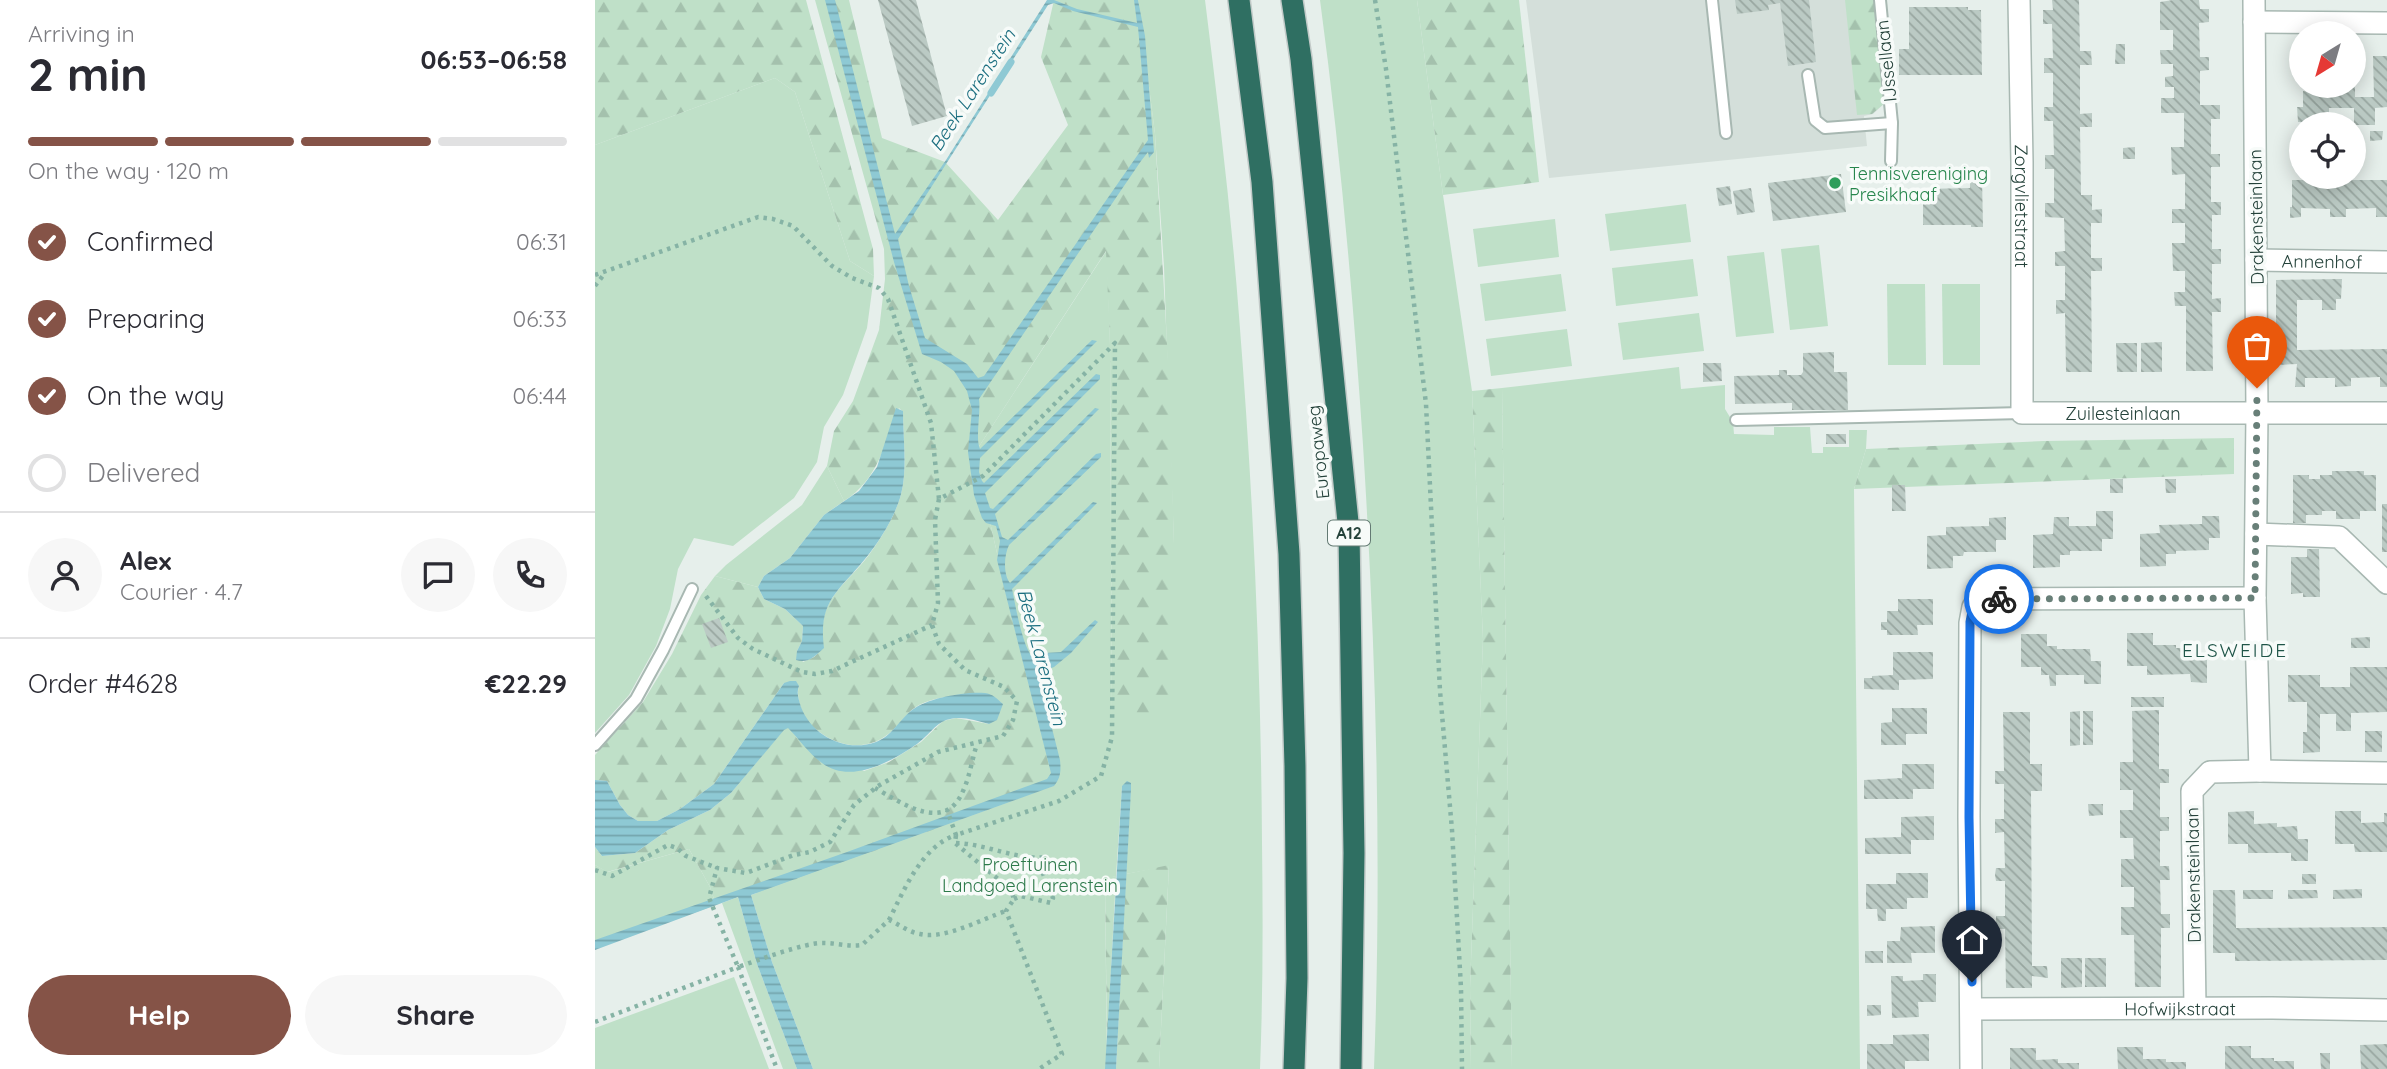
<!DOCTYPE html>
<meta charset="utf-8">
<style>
:root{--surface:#fff;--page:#f7f7f7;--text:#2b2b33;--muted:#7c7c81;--line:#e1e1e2;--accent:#855347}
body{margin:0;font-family:Quicksand,sans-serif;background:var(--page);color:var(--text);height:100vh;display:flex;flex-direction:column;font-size:26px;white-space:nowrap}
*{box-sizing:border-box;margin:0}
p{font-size:23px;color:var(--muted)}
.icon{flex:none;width:38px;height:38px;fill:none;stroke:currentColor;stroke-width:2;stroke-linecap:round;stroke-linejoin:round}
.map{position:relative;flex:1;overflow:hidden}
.side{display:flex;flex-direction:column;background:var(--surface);width:595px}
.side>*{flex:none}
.needle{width:46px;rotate:217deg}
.tools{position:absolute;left:1694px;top:21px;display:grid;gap:14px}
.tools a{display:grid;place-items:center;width:77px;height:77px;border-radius:50%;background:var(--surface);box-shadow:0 4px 18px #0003;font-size:35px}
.pin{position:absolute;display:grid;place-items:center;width:60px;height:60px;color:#fff;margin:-72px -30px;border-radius:50% 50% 50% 0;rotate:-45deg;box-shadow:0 0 7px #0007}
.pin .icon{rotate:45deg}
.courier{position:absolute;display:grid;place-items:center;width:70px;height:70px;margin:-35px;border:5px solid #1a73e8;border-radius:50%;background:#fff;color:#222;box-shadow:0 2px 9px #0007}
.headline em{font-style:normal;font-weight:700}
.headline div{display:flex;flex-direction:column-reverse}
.headline{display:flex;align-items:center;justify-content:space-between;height:119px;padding:0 28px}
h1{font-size:46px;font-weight:700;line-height:52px}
.bar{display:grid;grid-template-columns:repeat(4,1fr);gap:10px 7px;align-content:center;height:84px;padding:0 28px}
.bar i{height:9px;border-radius:5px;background:var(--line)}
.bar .active{background:var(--accent)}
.bar p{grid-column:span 4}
.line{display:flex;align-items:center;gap:18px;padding:0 28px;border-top:2px solid var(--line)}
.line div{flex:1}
.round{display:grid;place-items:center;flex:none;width:74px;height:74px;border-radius:37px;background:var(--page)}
ol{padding:0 28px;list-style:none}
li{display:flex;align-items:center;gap:21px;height:77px}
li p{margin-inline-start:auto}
li .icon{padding:7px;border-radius:50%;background:var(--accent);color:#fff;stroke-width:4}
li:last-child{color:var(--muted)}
li i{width:38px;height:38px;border:4px solid var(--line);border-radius:50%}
.action{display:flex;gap:14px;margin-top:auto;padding:14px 28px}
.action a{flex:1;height:80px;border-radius:42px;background:var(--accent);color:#fff;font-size:28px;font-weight:700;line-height:80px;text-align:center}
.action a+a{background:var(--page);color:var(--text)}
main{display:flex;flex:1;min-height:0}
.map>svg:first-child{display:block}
</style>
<main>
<section class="side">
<div class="headline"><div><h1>2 min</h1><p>Arriving in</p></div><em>06:53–06:58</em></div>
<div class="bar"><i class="active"></i><i class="active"></i><i class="active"></i><i></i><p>On the way · 120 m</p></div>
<ol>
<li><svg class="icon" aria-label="check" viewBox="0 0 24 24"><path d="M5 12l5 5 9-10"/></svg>Confirmed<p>06:31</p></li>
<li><svg class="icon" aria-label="check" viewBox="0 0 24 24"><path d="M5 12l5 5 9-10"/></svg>Preparing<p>06:33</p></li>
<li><svg class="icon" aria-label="check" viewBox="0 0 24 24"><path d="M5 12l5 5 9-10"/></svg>On the way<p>06:44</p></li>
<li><i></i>Delivered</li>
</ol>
<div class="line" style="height:126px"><a class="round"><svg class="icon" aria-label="person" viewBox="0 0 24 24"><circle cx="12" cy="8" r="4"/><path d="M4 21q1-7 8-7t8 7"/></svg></a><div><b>Alex</b><p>Courier · 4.7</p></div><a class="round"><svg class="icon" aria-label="chat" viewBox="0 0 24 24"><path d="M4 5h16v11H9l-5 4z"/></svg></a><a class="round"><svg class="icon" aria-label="phone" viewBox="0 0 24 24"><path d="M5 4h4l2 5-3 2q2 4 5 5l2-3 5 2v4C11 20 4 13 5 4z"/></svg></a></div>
<div class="line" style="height:91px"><div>Order #4628</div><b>€22.29</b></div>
<div class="action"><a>Help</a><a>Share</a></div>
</section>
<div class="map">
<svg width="1792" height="1069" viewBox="0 0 1792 1069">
<defs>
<pattern id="forest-firs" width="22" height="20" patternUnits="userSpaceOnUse" patternTransform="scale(1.75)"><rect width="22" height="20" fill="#bfe0c8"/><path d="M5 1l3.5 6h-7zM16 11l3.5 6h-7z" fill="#a4c1ad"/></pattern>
<pattern id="water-rules" width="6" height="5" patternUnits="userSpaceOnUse" patternTransform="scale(1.75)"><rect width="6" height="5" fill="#8ec9d4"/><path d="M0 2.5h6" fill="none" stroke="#74a5ad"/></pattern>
<pattern id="building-back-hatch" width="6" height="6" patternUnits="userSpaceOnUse" patternTransform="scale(1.75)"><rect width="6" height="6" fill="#bbcac4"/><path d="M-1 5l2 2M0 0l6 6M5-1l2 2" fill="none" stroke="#98a6a0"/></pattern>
</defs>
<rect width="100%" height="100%" fill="#e6efeb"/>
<path fill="#d4dfda" d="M931,0H1279L1290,103L1278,114L1269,116L1272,146L954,178Z"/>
<g fill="#bfe0c8">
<path d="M543,0H610C623,105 636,210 644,316C658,491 666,667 667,843C668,918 668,994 665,1069H564L574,866L531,874L536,783L527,786L521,876L510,879L512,1069H218L177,962L156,895L458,786L411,593L381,460L383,448L512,250L515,345L517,716L579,543L569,267L560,134Z"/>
<path d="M725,0H822L848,195L877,391L888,639L875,988L876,1069H779C787,861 781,652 768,445C758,296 745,148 725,0Z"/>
<path d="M180,78L200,92L255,261L279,276L272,328L248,395L229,427L222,462L199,498L138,546L99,538L83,569L75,609L61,646L34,695L0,733V145Z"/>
<path d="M1091,204L1096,242L1015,251L1010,214Z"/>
<path d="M960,219L964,257L883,267L878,229Z"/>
<path d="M1224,245L1233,326L1195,330L1186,249Z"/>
<path d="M1169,252L1179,333L1141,337L1132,256Z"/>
<path d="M1098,259L1103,296L1021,306L1017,268Z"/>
<path d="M966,274L971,311L890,321L885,284Z"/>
<path d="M1292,284H1330L1331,365H1293Z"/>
<path d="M1347,284H1385V365H1348Z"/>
<path d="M1104,313L1109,351L1028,360L1023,323Z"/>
<path d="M972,329L977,366L896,376L891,339Z"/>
<path d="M1084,367L1086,389L1130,385V409L1138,422L1139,434L1179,435V427H1215L1217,453H1228V447H1254V430H1272L1271,449L1259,489L1265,1069H917L907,388Z"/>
<path d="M232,466L249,501L229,515L195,558L169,576L163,587L120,576L131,565L207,505Z"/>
<path d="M94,849L115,887L121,905L0,948V865L13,872Z"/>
<path d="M143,897L162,964L202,1069H188L127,903Z"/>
<path d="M139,977L174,1069H0V1028Z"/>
</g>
<g fill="url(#forest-firs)">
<path d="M0,0H211L278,249L279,276L255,261L200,92L180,78L0,145Z"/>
<path d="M220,0H254L287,138L350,162L403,220L473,125L446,57L459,0H543L560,134L575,395L579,543L577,717L517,716L515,345L511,251L383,448L381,460L411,593L459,786L163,893L152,890L121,905L115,887L94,849L12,872L0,865V847L7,856L40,853L73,830L115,810L136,793L189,729L194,727L202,738L269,771L294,762L326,742L348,721L361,718L394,724L369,694C352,697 332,698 318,709C311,714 306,723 299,729C274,754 241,748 217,726C208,718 200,697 204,686L189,683L119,784L85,809L62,821H43L33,815L25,805L12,781L0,780V755L48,702L77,654L106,595L120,576L163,587L169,599L190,609L208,626L207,641L202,651L208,662L219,657L228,648C223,601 243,592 270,560C284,542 298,520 305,498C313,472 308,439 308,412L304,408C290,443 283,480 249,501L232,466L239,431L258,401L284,330L290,279L289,249Z"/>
<path d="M822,0H924L944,182L848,195Z"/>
<path d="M1250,0H1280L1291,102L1277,114L1262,115Z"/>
<path d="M907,388L917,1069H876L875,988L888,639L877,391Z"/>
<path d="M1639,438V474L1259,489L1271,449L1449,441Z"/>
<path d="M574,865L564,1069H521L531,874Z"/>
<path d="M521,876L512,1045L510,878Z"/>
</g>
<g fill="url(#water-rules)" fill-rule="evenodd">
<path d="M230,0H240L300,234L351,160L452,0H459L482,9L542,23L539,0H543L550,36L559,152L554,158L553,152L546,161L384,399C386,413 380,438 385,449L497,340L502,341L385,458L384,472L387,481L389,483L501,374L505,375V379L390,493L395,508L398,509L500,408L504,409L400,514L407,537L413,540L501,454L506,453V457L414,545C409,555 408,574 415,583L498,502L502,503L417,589C421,607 427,647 439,659L443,658L449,653L466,652L500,620L503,622L476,653L459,667L443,673L465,760C466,770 466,778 459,786L156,895L177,962L218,1069H202L162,964L143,897L0,950V940L252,852L452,779L456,773L402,560L405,541L401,526L391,523L387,518L379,495L373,452L377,410L372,391L359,371L346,362L327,354L299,262ZM459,3L478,11L543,27L553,140L389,376L383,378L372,364L330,338L314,286L303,239L453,5Z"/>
<path d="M301,408L308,411C308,439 313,472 305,498C298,520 284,542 270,559C243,592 223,601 229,648C220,656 213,664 201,660L202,651L207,641L208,626L190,609L169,599L163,587L169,576L195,558L229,515L264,491L282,467Z"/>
<path d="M195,681H201L204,686C201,693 204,700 206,707C217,736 251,753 281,742C297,736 304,720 317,710C332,698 371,691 390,693C398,694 402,699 408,704L402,720L394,724C380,720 365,715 351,720C340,724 332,737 322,744C297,761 256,785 227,763C214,754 204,739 193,728L189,730L136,793L115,810L73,830L40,853L7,856L0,847V780L12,781L25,805L33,815L43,821H62L85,809L119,784L189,683Z"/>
<path d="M532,781L536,783V790L521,1069H510L527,786Z"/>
</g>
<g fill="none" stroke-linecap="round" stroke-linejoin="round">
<path stroke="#8ec9d4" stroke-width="7" d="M396,93L416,62"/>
</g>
<g fill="url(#building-back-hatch)">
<path d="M283,0H321L352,116L317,126Z"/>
<path d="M1140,0H1214L1221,62L1193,66L1185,3L1173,5L1174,10L1142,14Z"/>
<path d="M1457,0H1484L1485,51H1496L1497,65H1485V114L1497,113V127H1485L1486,195H1497V210L1507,209V223H1496V258H1507V271H1496L1497,372H1471L1470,313L1461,314V300H1470V266H1460V252L1470,251L1469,218L1450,217V203H1459V169H1450V155H1459L1458,121H1449V107H1458V73H1449V58H1458L1457,24H1448V10H1458Z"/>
<path d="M1578,0H1604L1605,9H1614V22L1604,23L1605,57H1614V70L1605,71V105H1625V119H1616V154H1625V167H1616V202H1626V215H1617V249H1626V264H1617V299L1626,298V312H1617L1618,371H1591V306H1580L1579,292H1590V271H1578L1577,243H1590V223H1577V209H1590V174L1577,175L1576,147H1589V113H1566V98H1579V87H1570V77L1578,76V64H1566L1565,50H1578V30H1565V2Z"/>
<path d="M1314,7H1373V10H1386L1387,75H1304V49H1314Z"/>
<path d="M1521,44H1530V64H1520Z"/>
<path d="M1778,56H1792V107L1780,108V125H1759V108H1734V122H1703L1702,107H1708V91L1716,92V86H1760V97H1779Z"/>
<path d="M1775,131H1788L1787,140L1775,141Z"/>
<path d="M1540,147V159H1528V148Z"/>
<path d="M1246,174L1251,212L1178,221L1173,183Z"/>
<path d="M1387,178L1388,227H1376V225H1328V189L1375,188V179Z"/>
<path d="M1697,180H1792V217H1781V208L1751,209V217H1735V209L1706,208V217L1695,218V207H1697Z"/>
<path d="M1135,186L1137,204L1124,206L1121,188Z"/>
<path d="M1156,188L1160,212L1142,215L1138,191Z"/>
<path d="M1747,279L1746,299H1741V310H1727V300H1702V350L1792,349V387H1785V377L1756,378V386L1740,387V378H1710V387H1700L1702,364L1681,365V280Z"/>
<path d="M1567,342V372H1546V343Z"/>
<path d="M1521,343H1542V372H1522Z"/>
<path d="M1239,352V372H1252L1253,410H1197V403L1140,404L1139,376L1184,375V370H1192V375H1206L1208,372V353Z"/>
<path d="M1108,363H1126L1127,381L1108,382Z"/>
<rect x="1231" y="434" width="20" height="10"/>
<path d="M1737,471H1769V475H1781V511H1765V519H1741V511H1727V515H1711V523H1698V475H1714V479H1725V475H1737Z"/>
<rect x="1515" y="479" width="13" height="14"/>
<path d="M1570,479H1581V493H1571Z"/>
<path d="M1297,485H1310L1311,511H1297Z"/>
<rect x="1787" y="504" width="5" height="48"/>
<path d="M1501,511H1518V539H1507V551H1475V555H1465V567L1438,568V535L1458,534L1459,517H1474V526H1501Z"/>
<path d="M1607,516H1624L1625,538H1614V550L1581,551V554H1571V566L1545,567V534L1565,533L1564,525L1607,524Z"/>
<path d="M1411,517V540H1401V552H1369L1368,556H1358V568L1332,569V536L1351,535V527L1394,526V518Z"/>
<path d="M1712,549H1724L1725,597H1708V593L1696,594V557H1712Z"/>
<path d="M1303,599H1338V625H1322L1323,635H1292V630H1286V622H1292V611H1303Z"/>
<path d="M124,618L133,642L116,648L107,624Z"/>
<path d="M1532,633H1558V645H1581V648H1601V660H1612V683L1596,682L1595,674L1552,675V666H1532Z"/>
<path d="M1426,634H1452V646H1462V649H1495L1496,661H1506V684H1489V675H1461V686H1455L1454,675H1446V667H1426Z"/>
<path d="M1775,637V648H1756V638Z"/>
<path d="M1298,652H1338V679L1304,680V690L1269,689V678H1277V676L1298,675Z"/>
<path d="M1755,667H1792V712L1756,713V731H1741V714H1725V752L1708,753V732H1712V702H1693V675H1725V687H1755Z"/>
<rect x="1536" y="697" width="33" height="10"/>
<path d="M1297,708H1332V734H1311V745H1286V723L1297,722Z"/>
<path d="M1564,710V769H1574V783H1565V817H1574V831H1565V866H1574L1575,880H1565L1566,914H1575V928H1566V987H1540L1539,935H1526V907H1539V887H1526V859H1539L1538,838H1525V810H1538V790H1525V762H1538L1537,711Z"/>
<path d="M1485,711V745L1475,746V712Z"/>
<rect x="1488" y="711" width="10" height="34"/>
<path d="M1408,712H1435V764H1447V791H1436L1437,966H1452L1453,978L1437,976V988H1411L1410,929H1401V916H1410V881H1401L1400,875L1401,868H1410L1409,832L1400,833V819H1409V784H1400V771H1409Z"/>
<rect x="1770" y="731" width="17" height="21"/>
<path d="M1307,764H1339V789H1318V799H1269V780L1307,778Z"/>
<path d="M1493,804H1508V815L1494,816Z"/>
<path d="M1659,811V824L1682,823V827L1702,826L1703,839H1713V861H1696V853H1653V844H1633V812Z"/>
<path d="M1740,811H1766V823L1789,822V813H1792V852H1760L1759,844H1740Z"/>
<path d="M1339,816V840H1316V854H1270V838L1306,837V817Z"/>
<path d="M1301,873H1333V898H1312V909H1291V921H1283L1282,909H1271V884H1301Z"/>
<rect x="1707" y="874" width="14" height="10"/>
<path d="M1767,889V898L1738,899V890Z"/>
<path d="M1618,890H1640L1641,928L1792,927V960L1640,961V953H1618Z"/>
<rect x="1648" y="890" width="30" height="9"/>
<path d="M1693,890H1722L1723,898L1693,899Z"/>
<path d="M1340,926V953H1316L1317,963H1292V941H1305L1306,927Z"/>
<rect x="1270" y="951" width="18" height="12"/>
<path d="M1466,958H1487V987L1466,988Z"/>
<rect x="1490" y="958" width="21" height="29"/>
<path d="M1328,974H1341V1002H1323L1324,1017L1297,1018L1296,976H1308V981L1328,980Z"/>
<path d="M1272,1005H1286V1015L1272,1016Z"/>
<path d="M1334,1034V1061H1310V1069H1272V1044H1298V1035Z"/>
<path d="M1792,1044V1069H1766L1765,1045Z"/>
<path d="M1630,1046H1656V1058H1679V1061H1699V1069H1630Z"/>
<path d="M1522,1047H1548V1059H1571V1062H1591V1069H1523Z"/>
<path d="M1415,1048H1441V1060L1463,1059V1063H1484V1069H1415Z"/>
<path d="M1725,1053H1735V1069H1726Z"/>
</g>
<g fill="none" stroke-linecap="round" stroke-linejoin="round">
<defs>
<g id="lane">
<path d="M1117,0L1131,133"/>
<path d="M1285,0L1297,123L1296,161"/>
<path d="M1213,75L1220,120L1230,128L1297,123"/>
<path d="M1141,420L1427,413"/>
<path d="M0,745L41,699L68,650L97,589"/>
</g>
<g id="street">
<path id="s1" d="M1424,0L1427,162V413H1792"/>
<path d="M1659,22L1792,23"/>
<path id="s2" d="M1661,260L1792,262"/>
<path d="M1661,534L1744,537L1792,583"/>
<path d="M1665,771L1792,773"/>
<path d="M1600,1008L1597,791L1615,772L1665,771L1660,598L1662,413L1659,0"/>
<path id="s3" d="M1377,1009L1677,1008L1792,1010"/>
<path d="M1376,1069L1374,817L1375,623L1378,607L1389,599L1660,598"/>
</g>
<g id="highway">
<path d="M644,0L667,182L694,554L700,766L702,978L699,1069"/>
<path d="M697,0L706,59L754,532L759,853L756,1069"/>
</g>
</defs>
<use href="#lane" stroke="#a8b8b2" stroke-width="14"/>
<use href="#street" stroke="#a8b8b2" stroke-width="24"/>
<use href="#highway" stroke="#c2cac8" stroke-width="24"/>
<g stroke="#86b3a5" stroke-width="4.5" stroke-dasharray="3.5 5" stroke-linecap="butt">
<path d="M780,0L791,69L831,404L845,691L857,830L866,988L867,1069"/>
<path d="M0,275L163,217L178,219L198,226L237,266L257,278L284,288L293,299L336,423L344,499L388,476L520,343L517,737L506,776L464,801L361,835L360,843L416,890L419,899L411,911L467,1054L444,1069"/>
<path d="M0,286L10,273"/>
<path d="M344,499L340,520L343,603L337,625L344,644L370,670L409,687L422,701L418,720L408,736L343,752L283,786L259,805L235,842L215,852L199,855L151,873L122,868L114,898L143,967C161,961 211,942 229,943C242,943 254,947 267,945L294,920C304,924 313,932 325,934C349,940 387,919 411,911"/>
<path d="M111,596L143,638L158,649L207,672L220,674L237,671L337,625"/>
<path d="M280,788C307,803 350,834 368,791C375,776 377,759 382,744"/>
<path d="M361,843C392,844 423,861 453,857"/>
<path d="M0,870L17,876L73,845L82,848L91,856L122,868"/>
<path d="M419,899L426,896L456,903L458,898L442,859"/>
<path d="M294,920C309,890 327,846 361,835L352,810"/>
<path d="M0,1022L143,967L182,1069"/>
</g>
<use href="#lane" stroke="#fff" stroke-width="10"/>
<use href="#street" stroke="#fff" stroke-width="21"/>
<use href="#highway" stroke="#2f6f62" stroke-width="21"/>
</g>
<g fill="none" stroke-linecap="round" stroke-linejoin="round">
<path stroke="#687f78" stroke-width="7" stroke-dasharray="0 12.6" d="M1404,599L1660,598L1662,388"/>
<path stroke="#1a73e8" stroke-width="9" d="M1377,982L1374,817L1375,622L1378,607L1389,599H1404"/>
</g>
<circle fill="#2e9e5b" stroke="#f7fbf9" stroke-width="2.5" cx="1240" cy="183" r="7"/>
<g text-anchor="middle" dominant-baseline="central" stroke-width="7" stroke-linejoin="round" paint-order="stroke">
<rect fill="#f7fbf9" stroke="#637a73" stroke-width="2" x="733" y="520.5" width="42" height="25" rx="5"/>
<g font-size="16" font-weight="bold" fill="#24423a">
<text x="754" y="533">A12</text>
</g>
<g font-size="18" fill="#24423a" stroke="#f7fbf9">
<text transform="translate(1291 61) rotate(-96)">IJssellaan</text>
<text stroke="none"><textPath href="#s1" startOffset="206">Zorgvlietstraat</textPath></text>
<text transform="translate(1661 217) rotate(-91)">Drakensteinlaan</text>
<text stroke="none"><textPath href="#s2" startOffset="66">Annenhof</textPath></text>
<text stroke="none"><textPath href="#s1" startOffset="514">Zuilesteinlaan</textPath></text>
<text transform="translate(723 452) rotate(-96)">Europaweg</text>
<text transform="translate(1598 875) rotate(-91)">Drakensteinlaan</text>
<text stroke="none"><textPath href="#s3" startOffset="208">Hofwijkstraat</textPath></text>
</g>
<g font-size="18" fill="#27864d" stroke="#f7fbf9" text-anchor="start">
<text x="1254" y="173">Tennisvereniging<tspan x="1254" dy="21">Presikhaaf</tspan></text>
</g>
<g font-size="18" fill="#2d7a4b" stroke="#f7fbf9">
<text x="435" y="864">Proeftuinen<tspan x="435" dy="21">Landgoed Larenstein</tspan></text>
</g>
<g font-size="19" font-style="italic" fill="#1c6f80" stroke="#f7fbf9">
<text transform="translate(377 90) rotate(-57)">Beek Larenstein</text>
<text transform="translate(447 657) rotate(75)">Beek Larenstein</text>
</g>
<g font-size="19" letter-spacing="2" fill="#1f5548" stroke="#f7fbf9">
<text x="1640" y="650">ELSWEIDE</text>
</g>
</g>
</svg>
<div class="tools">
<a><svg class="needle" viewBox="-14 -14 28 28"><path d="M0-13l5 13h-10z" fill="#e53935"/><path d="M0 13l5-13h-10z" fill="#7c7c81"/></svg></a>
<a><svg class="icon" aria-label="locate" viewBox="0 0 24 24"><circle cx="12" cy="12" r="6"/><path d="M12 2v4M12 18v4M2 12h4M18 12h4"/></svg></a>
</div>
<div class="pin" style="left:1662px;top:388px;background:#ea580c"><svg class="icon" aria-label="bag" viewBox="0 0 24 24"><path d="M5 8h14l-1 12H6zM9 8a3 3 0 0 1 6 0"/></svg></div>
<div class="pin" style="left:1377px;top:982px;background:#1f2937"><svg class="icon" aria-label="home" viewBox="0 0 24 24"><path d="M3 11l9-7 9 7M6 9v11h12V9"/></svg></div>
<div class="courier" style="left:1404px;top:599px"><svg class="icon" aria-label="bike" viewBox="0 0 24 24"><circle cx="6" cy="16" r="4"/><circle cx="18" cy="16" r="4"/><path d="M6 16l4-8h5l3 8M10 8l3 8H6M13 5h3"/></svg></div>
</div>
</main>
